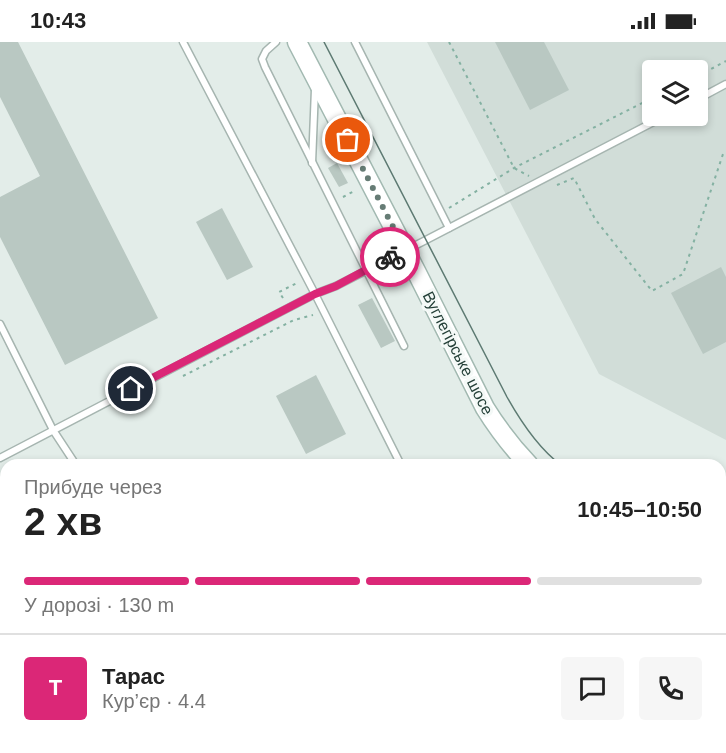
<!DOCTYPE html>
<html lang="uk">
<meta charset="utf-8">
<style>
:root{--surface:#fff;--page:#f6f6f6;--text:#222;--muted:#767676;--line:#e0e0e0;--accent:#db2777}
body{margin:0;font-family:Helvetica,sans-serif;background:var(--page);color:var(--text);height:100vh;display:flex;flex-direction:column;font-size:22px;white-space:nowrap}
*{box-sizing:border-box;margin:0}
p{font-size:20px;color:var(--muted)}
.icon{flex:none;width:33px;height:33px;fill:none;stroke:currentColor;stroke-width:2;stroke-linecap:round;stroke-linejoin:round}
.map{position:relative;flex:1;overflow:hidden}
.details{position:absolute;left:0px;top:417px;width:726px;height:294px;display:flex;flex-direction:column;background:var(--surface);border-radius:18px 18px 0 0;box-shadow:0 3px 9px #0003}
.details>*{flex:none}
.tools{position:absolute;left:642px;top:18px;display:grid;gap:12px}
.tools a{display:grid;place-items:center;width:66px;height:66px;border-radius:6px;background:var(--surface);box-shadow:0 3px 9px #0003;font-size:30px}
.pin{position:absolute;display:grid;place-items:center;width:51px;height:51px;color:#fff;margin:-26px;border:3px solid #fff;border-radius:50%;box-shadow:0 2px 6px #0007}
.courier{position:absolute;display:grid;place-items:center;width:60px;height:60px;margin:-30px;border:4px solid #db2777;border-radius:50%;background:#fff;color:#222;box-shadow:0 2px 8px #0007}
.overview em{font-style:normal;font-weight:700}
.overview div{display:flex;flex-direction:column-reverse}
.overview{display:flex;align-items:center;justify-content:space-between;height:102px;padding:0 24px}
h1{font-size:39px;font-weight:700;line-height:45px}
.bar{display:grid;grid-template-columns:repeat(4,1fr);gap:9px 6px;align-content:center;height:72px;padding:0 24px}
.bar i{height:8px;border-radius:4px;background:var(--line)}
.bar .current{background:var(--accent)}
.bar p{grid-column:span 4}
.line{display:flex;align-items:center;gap:15px;padding:0 24px;border-top:2px solid var(--line)}
.line div{flex:1}
.round{display:grid;place-items:center;flex:none;width:63px;height:63px;border-radius:6px;background:var(--page)}
.status{display:flex;justify-content:space-between;align-items:center;height:42px;padding:0 30px;background:var(--surface);direction:ltr}
.status svg{height:16px;fill:currentColor}
.map>svg:first-child{display:block}
</style>
<div class="status"><b>10:43</b><svg viewBox="0 0 49 12"><path d="M0 12V9h3v3zM5 12V6h3v6zM10 12V3h3v9zM15 12V0h3v12zM26 1h20v11H26zM47 4h2v5h-2z"/></svg></div>
<div class="map">
<svg width="726" height="711" viewBox="0 0 726 711">
<rect width="100%" height="100%" fill="#e3ede9"/>
<path fill="#d1ddd8" fill-rule="evenodd" d="M427,0H726V398L599,332ZM652,28H698V74H652Z"/>
<g fill="#b9c8c2">
<path d="M0,0H18L158,276L65,323L0,195V155L40,134L0,55Z"/>
<path d="M495,0H544L569,48L530,68Z"/>
<path d="M337,121L348,141L339,145L328,126Z"/>
<path d="M222,166L253,225L227,238L196,180Z"/>
<path d="M721,225L726,235V300L703,312L671,251Z"/>
<path d="M372,256L395,299L381,306L358,263Z"/>
<path d="M316,333L346,392L306,412L276,354Z"/>
<path d="M351,705H398L401,711H354Z"/>
<path d="M451,705H502L505,711H454Z"/>
<path d="M649,705H656L659,711H638Z"/>
</g>
<g fill="none" stroke-linecap="round" stroke-linejoin="round">
<defs>
<g id="lane">
<path d="M183,0L315,252L401,423"/>
<path d="M276,0L266,9L262,17L265,25L404,304"/>
<path d="M355,0L449,186"/>
<path d="M698,57L726,42"/>
<path d="M312,121L315,47"/>
<path d="M0,282L53,388L76,423"/>
<path d="M0,416L315,252L336,244L426,198L665,74"/>
<path d="M225,705L228,711"/>
<path d="M544,705L547,711"/>
</g>
<g id="secondary">
<path d="M297,0L416,229L485,366C498,387 512,405 529,423"/>
<path d="M720,538L726,541"/>
</g>
</defs>
<use href="#lane" stroke="#a6b5b0" stroke-width="9"/>
<use href="#secondary" stroke="#a2b9b1" stroke-width="21"/>
<g stroke="#84b1a2" stroke-width="2" stroke-dasharray="3 4.5" stroke-linecap="butt">
<path d="M449,0L514,126L529,134"/>
<path d="M698,34L726,19"/>
<path d="M557,143L574,136L595,177L652,249L683,232L723,112L726,110"/>
<path d="M343,155L356,148"/>
<path d="M449,166L514,126L652,56"/>
<path d="M283,256L279,250L297,241"/>
<path d="M183,334L294,278L313,273"/>
</g>
<use href="#lane" stroke="#fff" stroke-width="6"/>
<use href="#secondary" stroke="#fff" stroke-width="18"/>
<g stroke="#5d7a72" stroke-width="1.5">
<path d="M324,0L507,355C521,380 538,406 561,423"/>
<path d="M720,508L726,511"/>
</g>
</g>
<g fill="none" stroke-linecap="round" stroke-linejoin="round">
<path stroke="#667c75" stroke-width="6" stroke-dasharray="0 10.8" d="M348,98L405,208L390,215"/>
<path stroke="#db2777" stroke-width="8" d="M131,347L315,252L336,244L390,215"/>
</g>
<g text-anchor="middle" dominant-baseline="central" stroke-width="6" stroke-linejoin="round" paint-order="stroke">
<g font-size="16" fill="#233f37" stroke="#f4f9f7">
<text transform="translate(458 311) rotate(63)">Вуглегірське шосе</text>
</g>
</g>
</svg>
<div class="tools">
<a><svg class="icon" aria-label="layers" viewBox="0 0 24 24"><path d="M12 4l9 5-9 5-9-5zM3 14l9 5 9-5"/></svg></a>
</div>
<div class="pin" style="left:348px;top:98px;background:#ea580c"><svg class="icon" aria-label="bag" viewBox="0 0 24 24"><path d="M5 8h14l-1 12H6zM9 8a3 3 0 0 1 6 0"/></svg></div>
<div class="pin" style="left:131px;top:347px;background:#1f2937"><svg class="icon" aria-label="home" viewBox="0 0 24 24"><path d="M3 11l9-7 9 7M6 9v11h12V9"/></svg></div>
<div class="courier" style="left:390px;top:215px"><svg class="icon" aria-label="bike" viewBox="0 0 24 24"><circle cx="6" cy="16" r="4"/><circle cx="18" cy="16" r="4"/><path d="M6 16l4-8h5l3 8M10 8l3 8H6M13 5h3"/></svg></div>
<section class="details">
<div class="overview"><div><h1>2 хв</h1><p>Прибуде через</p></div><em>10:45–10:50</em></div>
<div class="bar"><i class="current"></i><i class="current"></i><i class="current"></i><i></i><p>У дорозі · 130 m</p></div>
<div class="line" style="height:108px"><b class="round" style="background:var(--accent);color:#fff">Т</b><div><b>Тарас</b><p>Кур’єр · 4.4</p></div><a class="round"><svg class="icon" aria-label="chat" viewBox="0 0 24 24"><path d="M4 5h16v11H9l-5 4z"/></svg></a><a class="round"><svg class="icon" aria-label="phone" viewBox="0 0 24 24"><path d="M5 4h4l2 5-3 2q2 4 5 5l2-3 5 2v4C11 20 4 13 5 4z"/></svg></a></div>
</section>
</div>
